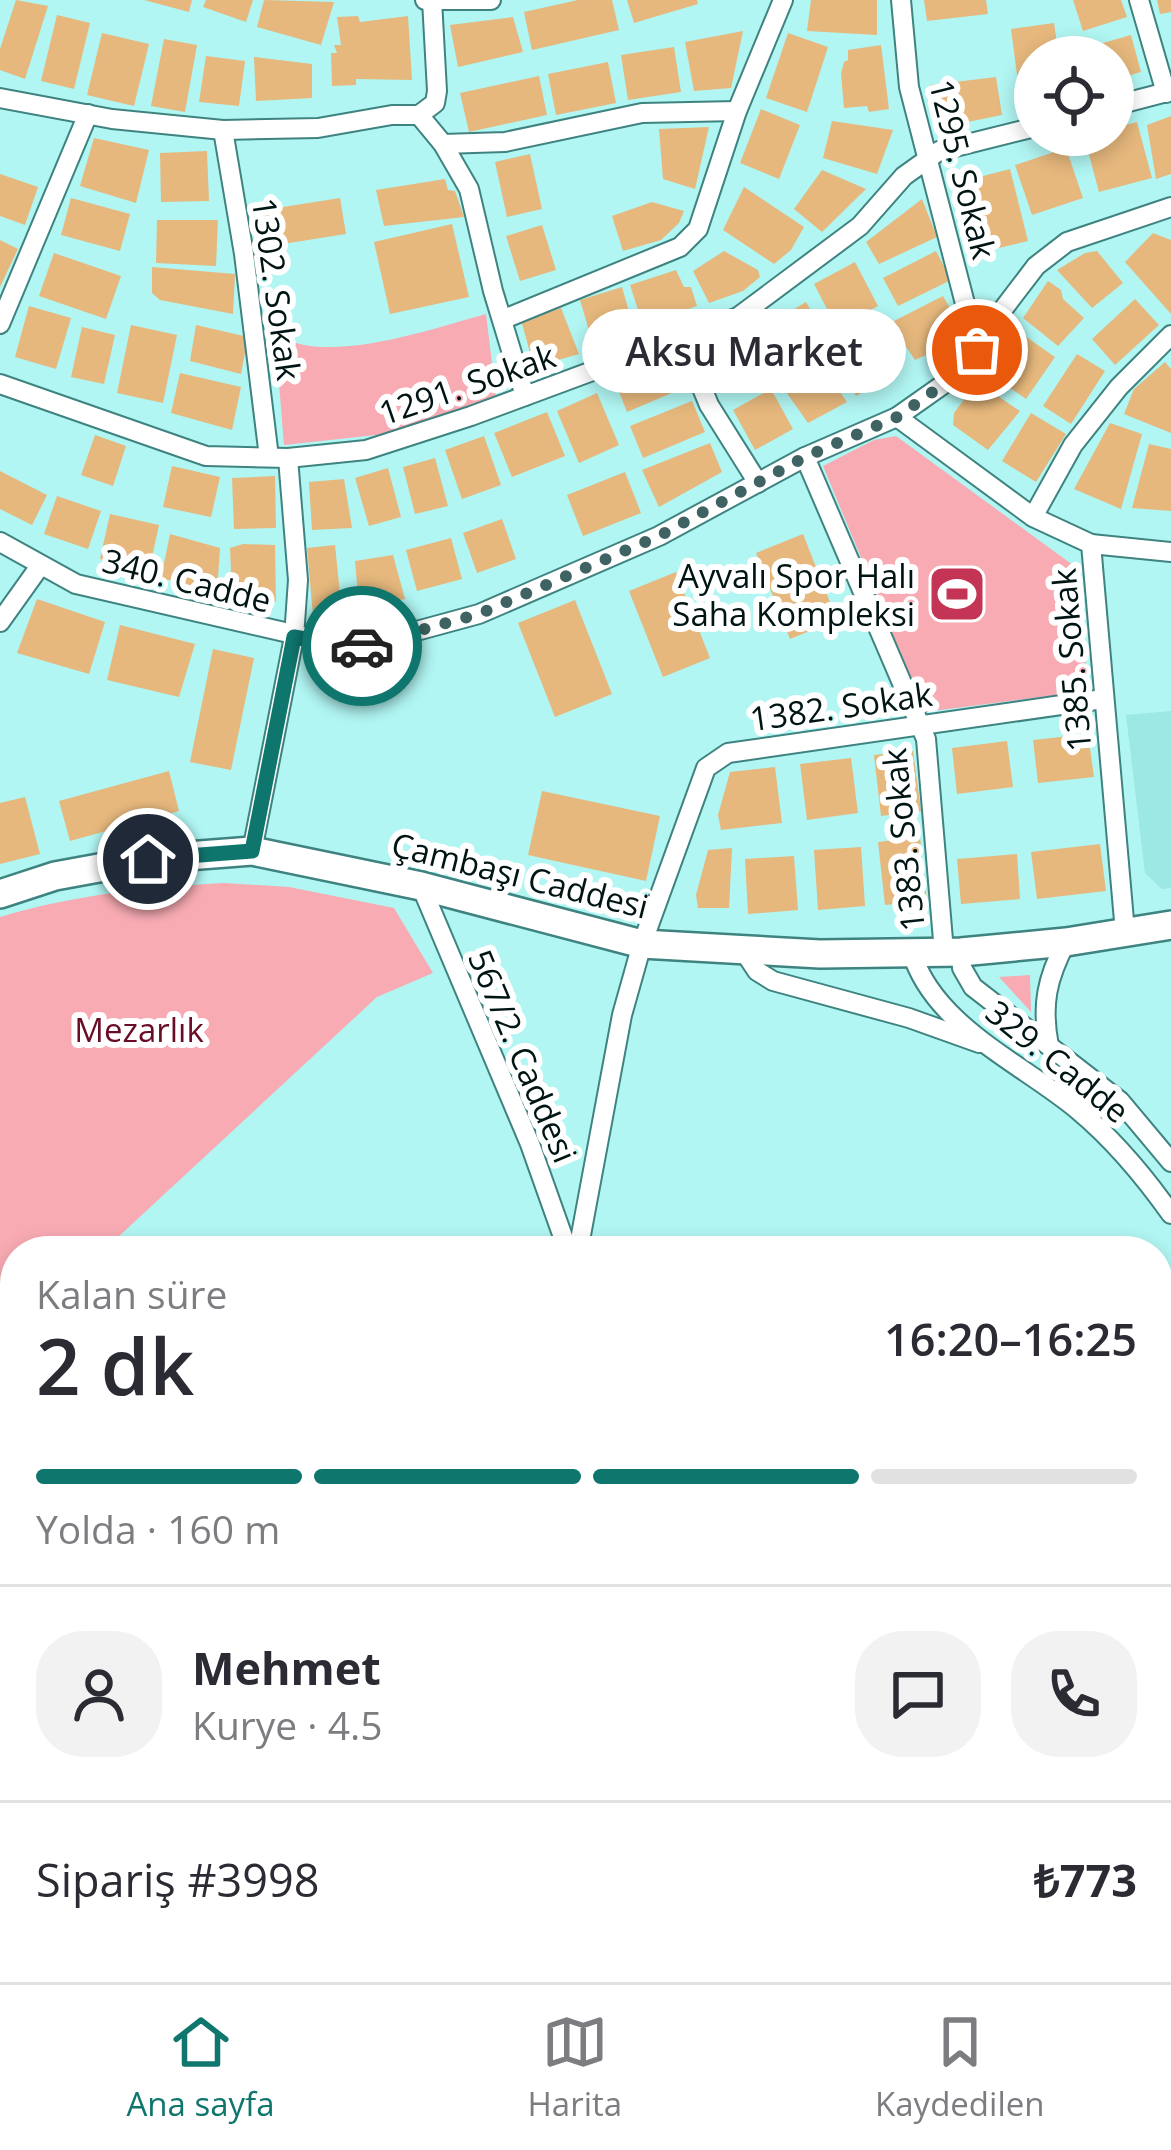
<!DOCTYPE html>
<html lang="tr">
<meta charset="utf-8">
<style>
:root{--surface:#fff;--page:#f2f2f3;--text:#2b2b33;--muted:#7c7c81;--line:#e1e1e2;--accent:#0f766e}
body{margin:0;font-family:"Open Sans",sans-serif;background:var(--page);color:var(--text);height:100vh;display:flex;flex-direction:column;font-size:45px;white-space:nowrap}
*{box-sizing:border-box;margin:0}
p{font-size:39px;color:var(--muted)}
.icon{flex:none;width:66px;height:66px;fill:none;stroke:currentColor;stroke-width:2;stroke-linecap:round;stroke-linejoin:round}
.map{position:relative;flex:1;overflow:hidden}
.sheet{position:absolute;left:0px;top:1236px;width:1173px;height:747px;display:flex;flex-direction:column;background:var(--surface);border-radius:48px 48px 0 0;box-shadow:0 6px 18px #0003}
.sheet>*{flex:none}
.fabs{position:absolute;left:1014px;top:36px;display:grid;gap:24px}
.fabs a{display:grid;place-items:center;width:120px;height:120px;border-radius:50%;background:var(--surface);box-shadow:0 6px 18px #0003;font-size:60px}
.pin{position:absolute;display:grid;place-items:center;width:102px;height:102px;color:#fff;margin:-51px;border:6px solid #fff;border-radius:50%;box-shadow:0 3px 12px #0007}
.courier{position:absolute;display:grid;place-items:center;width:120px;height:120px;margin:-60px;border:9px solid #0f766e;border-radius:50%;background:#fff;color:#222;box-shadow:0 3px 15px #0007}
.bubble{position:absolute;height:84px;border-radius:42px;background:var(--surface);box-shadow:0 6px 18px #0003;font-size:39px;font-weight:600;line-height:84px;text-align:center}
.head em{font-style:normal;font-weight:600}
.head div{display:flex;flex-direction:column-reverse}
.head{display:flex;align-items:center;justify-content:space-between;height:204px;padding:0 36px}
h1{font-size:78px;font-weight:600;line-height:90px}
.bar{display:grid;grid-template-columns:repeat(4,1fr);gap:18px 12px;align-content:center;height:144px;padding:0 36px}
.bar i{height:15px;border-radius:9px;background:var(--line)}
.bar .selected{background:var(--accent)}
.bar p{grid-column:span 4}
.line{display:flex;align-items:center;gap:30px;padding:0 36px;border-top:3px solid var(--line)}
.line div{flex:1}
.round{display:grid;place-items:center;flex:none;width:126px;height:126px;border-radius:48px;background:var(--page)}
.tabs{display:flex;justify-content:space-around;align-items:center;height:168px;border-top:3px solid var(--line);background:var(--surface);font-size:33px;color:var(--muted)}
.tabs a{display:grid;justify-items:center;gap:6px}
.tabs .selected{color:var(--accent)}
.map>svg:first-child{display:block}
</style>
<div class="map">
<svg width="1171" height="1982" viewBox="0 0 1171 1982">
<rect width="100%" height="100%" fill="#b1f6f3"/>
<path fill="#9be8e4" d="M1171,711V888L1162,889L1145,873L1126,715Z"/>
<g fill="#f8abb3">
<path d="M486,314L496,396L394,433L284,445L275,334C326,367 430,329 486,314Z"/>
<path d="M896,436L1077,568L1087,674L1079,692L925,712L823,466L874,440Z"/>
<path d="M224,883L289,887L394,908L433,973L377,997L103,1251H15V1333L0,1347V917C72,895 150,887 224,883Z"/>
<path d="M1030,975L1031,1012L999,977Z"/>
</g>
<g fill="#e6b87d">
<path d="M16,0L48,6L25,79L0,70V49Z"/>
<path d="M144,0H192L189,12Z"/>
<path d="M206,0H253L246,22L203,7Z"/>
<path d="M264,0L334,2L321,45L257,27Z"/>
<path d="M578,0H612L619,30L532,50L524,12Z"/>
<path d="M627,0H697L698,4L634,23Z"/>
<path d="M811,0H877V35L807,31Z"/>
<path d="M924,0H986L988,14L927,21Z"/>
<path d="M1073,0H1121L1127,17L1083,31Z"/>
<path d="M1157,0H1171V12L1160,14Z"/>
<path d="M57,15L90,23L74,89L41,81Z"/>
<path d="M358,16L360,22L408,16L412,80L356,79V85L332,86L331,53H337L334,45H341L337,17Z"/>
<path d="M513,17L523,52L458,67L450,25Z"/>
<path d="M1054,23L1059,57H1035V103L1021,105L1011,29Z"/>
<path d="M743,31L731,88L694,91L685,42Z"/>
<path d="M102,33L149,44L134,106L87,95Z"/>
<path d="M788,33L828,47L807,112L766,98Z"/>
<path d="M1131,35L1141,72L1113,80V57H1073L1071,52Z"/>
<path d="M164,39L197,45L185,112L151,106Z"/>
<path d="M881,45L889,109L869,112L867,106L844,108L841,74L844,62L848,60V50Z"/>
<path d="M674,47L681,92L628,100L621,55Z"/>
<path d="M206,56L245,61L239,106L199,102Z"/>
<path d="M254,57L312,64V98L256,101Z"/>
<path d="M608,62L616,103L556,115L548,74Z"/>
<path d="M539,76L547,115L469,132L460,93Z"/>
<path d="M996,77L1002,115L958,124L935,113L930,85Z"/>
<path d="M761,109L800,125L779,179L740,163Z"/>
<path d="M1171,116V174L1156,179L1147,125Z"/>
<path d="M832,121L893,130L877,174L823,158Z"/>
<path d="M1137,122L1152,178L1099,192L1084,136L1113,135V128Z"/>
<path d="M709,127L695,189L663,179L659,129Z"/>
<path d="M94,138L149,150L136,203L80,186Z"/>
<path d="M1066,148L1083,198L1032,215L1015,165Z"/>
<path d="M207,151L209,201L161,202L160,153Z"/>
<path d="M530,154L542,209L507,217L495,162Z"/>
<path d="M1010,169L1028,241L982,252L964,181Z"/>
<path d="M822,170L866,189L822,232L794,209Z"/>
<path d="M0,174L38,187L25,225L0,216Z"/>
<path d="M445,179L448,190L455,191L464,217L384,226L376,190Z"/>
<path d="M744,187L804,227L791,250L774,264L723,230Z"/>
<path d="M71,198L130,214L120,251L61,235Z"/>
<path d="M340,198L346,234L270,246L264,210Z"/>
<path d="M922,199L937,237L879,264L866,242Z"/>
<path d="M652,202L684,211L679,223L661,240L623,251L612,216Z"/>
<path d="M157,220H218L216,266L156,263Z"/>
<path d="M452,224L469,297L390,314L374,242Z"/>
<path d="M542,225L556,270L520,281L506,236Z"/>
<path d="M1153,233L1171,240V314L1125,262Z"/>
<path d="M0,240L18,249L0,287Z"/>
<path d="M724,251L758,270L760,277L743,291L709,303L693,271Z"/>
<path d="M936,251L951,280L898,306L883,278Z"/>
<path d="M1097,251L1123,283L1092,308L1057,270L1085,253Z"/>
<path d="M54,253L121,276L106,319L39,296Z"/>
<path d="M855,262L878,306L837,328L814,284Z"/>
<path d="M152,267L235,274L233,314L160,300L152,293Z"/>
<path d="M676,270L684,287H691L697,306L643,325L630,285Z"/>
<path d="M1048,281L1061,290L1063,299L1084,318L1058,346L1023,318Z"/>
<path d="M622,287L635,332L593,344L580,300Z"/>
<path d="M943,296L962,330L949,339V345L915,360L890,323Z"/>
<path d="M1135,299L1159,325L1115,365L1092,339Z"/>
<path d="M806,302L826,336L786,359L766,326Z"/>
<path d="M29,306L71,318L56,369L15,357Z"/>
<path d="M561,308L579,354L534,367L521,320Z"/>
<path d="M131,325L177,335L163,403L117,393Z"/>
<path d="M196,325L248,337L241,374L190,361Z"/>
<path d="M82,327L115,335L104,384L71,377Z"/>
<path d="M757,329L777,366L730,392L710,356Z"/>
<path d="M1022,334L1055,357L1026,399L993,376Z"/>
<path d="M875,340L894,375L856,396L837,361Z"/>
<path d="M1077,354L1105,371L1071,424L1043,406Z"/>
<path d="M675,360L686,387L627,412L616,384Z"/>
<path d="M1165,362L1171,369V433L1124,414L1134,389Z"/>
<path d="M824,369L847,402L808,423L784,389Z"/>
<path d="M180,373L241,387L232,430L171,413Z"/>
<path d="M977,382L1020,411L988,450L953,425L954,413Z"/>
<path d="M771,389L793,429L755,450L733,410Z"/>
<path d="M597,393L619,445L579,463L557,411Z"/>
<path d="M692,401L705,432L643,458L630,426Z"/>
<path d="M547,412L565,456L512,477L494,433Z"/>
<path d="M1031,413L1066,434L1036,482L1002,461Z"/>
<path d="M1110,423L1142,434L1121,509L1074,489Z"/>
<path d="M95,435L126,446L113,486L81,475Z"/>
<path d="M484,436L501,485L462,499L445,450Z"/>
<path d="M710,443L722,472L659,507L642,470Z"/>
<path d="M1149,444L1171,449V511L1132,508Z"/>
<path d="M435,458L448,506L415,514L403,467Z"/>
<path d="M172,466L220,477L211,517L163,507Z"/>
<path d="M388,468L401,517L369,526L355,478Z"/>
<path d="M0,471L47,495L32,525L0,509Z"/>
<path d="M625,472L641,513L583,536L567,495Z"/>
<path d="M275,476L276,528L234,529L232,478Z"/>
<path d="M344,479L352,528L312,530L309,482Z"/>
<path d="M57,496L101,511L88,549L44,534Z"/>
<path d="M110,514L159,525L149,571L100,559Z"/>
<path d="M502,519L516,559L477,573L463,533Z"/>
<path d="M170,534L220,548L217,592L161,578Z"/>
<path d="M803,534L837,620L790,639L756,553Z"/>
<path d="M451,538L462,579L417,591L406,550Z"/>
<path d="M243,544L275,545L276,602L232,595L230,548Z"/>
<path d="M335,545L342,613L313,616L307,548Z"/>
<path d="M393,555L405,599L359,607L355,561Z"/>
<path d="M676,572L710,658L663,677L629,591Z"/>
<path d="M37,599L105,622L89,674L17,653Z"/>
<path d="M575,600L612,694L555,717L518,623Z"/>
<path d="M120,625L195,644L179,697L107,680Z"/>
<path d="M213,649L254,658L231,770L190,762Z"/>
<path d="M1088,734L1094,777L1038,783L1033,740Z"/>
<path d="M1007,741L1013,787L957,794L952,748Z"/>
<path d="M913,751L921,811L881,816L874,755Z"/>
<path d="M851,758L858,813L807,820L800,764Z"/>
<path d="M775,767L782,823L721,830L718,815L730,772Z"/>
<path d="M169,771L179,811L70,841L59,801Z"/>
<path d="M542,791L660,816L646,881L528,855Z"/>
<path d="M25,797L40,854L0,864V803Z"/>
<path d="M920,837L927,901L885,905L878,842Z"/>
<path d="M1100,844L1106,891L1037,899L1031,852Z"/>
<path d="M861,847L865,906L818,910L814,850Z"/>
<path d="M732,848L729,908H698L696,895L708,850Z"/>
<path d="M1017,854L1020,899L961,904L957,859Z"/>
<path d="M794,856L798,910L748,914L745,859Z"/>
<path d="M1158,1775L1169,1798L1158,1803Z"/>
</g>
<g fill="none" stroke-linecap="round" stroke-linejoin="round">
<defs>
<g id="minor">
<path d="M425,0H491"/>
<path d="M432,0L437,91L435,103L419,115L443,144L469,189L493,291L525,396"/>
<path d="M901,0L909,87L977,350"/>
<path d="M1139,0L1166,93"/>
<path d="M0,98L112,119L223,130L318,128L392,115H419"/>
<path d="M1113,106L1171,91"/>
<path d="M223,130L244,254L269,457"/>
<path d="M443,144L505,142L642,113L737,111"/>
<path d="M504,319L680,247L698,229L737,111L783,0"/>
<path d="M0,324L88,114"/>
<path d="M682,339L709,405L758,483"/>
<path d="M0,384L206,456L288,458L366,450L471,416L738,317L860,226L904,176L939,151L1035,127"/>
<path d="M897,417L1033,517L1091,544L1125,932"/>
<path d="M805,457L926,739L944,952"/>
<path d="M1033,517L1073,445L1119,387L1171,335"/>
<path d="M0,542L76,584L354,648L479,614L659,536L805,457L897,417L968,367L991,325L1036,266L1067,242L1171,207"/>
<path d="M1091,544L1171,552"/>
<path d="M0,622L40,566"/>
<path d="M252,851L294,637L298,580L288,458"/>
<path d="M421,886L530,1144L568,1251"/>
<path d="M743,950L757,971L773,981L909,1018L979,1043"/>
<path d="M961,952L962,968L973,987L1120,1101L1171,1162"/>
<path d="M912,953C934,1026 1023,1064 1078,1110C1114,1140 1144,1176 1171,1214"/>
<path d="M1049,1046C1041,1005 1047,978 1066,942"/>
<path d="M578,1251L622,1015L642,944L706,768L728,753L1103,699"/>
<path d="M0,1619L15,1617"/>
<path d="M0,1780L15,1798"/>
<path d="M0,1866L15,1818"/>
<path d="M680,1968L687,1982"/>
<path d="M1108,1968L1114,1982"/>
<path d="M338,1982L372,1968"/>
</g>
<path id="secondary" d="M0,894L55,876L148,859L252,851L421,886L642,944L820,954L961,952L1066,942L1171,925"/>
</defs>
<use href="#minor" stroke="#3f8380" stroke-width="22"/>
<use href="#secondary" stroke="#3f8380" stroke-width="32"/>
<use href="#minor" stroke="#fff" stroke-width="18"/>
<use href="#secondary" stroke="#fff" stroke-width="27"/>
</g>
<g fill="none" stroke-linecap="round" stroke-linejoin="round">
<path stroke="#3e6362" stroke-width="12" stroke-dasharray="0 21.6" d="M362,646L479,614L659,536L805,457L897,417L968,367L977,350"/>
<path stroke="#0f766e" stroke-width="15" d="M148,859L252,851L294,637L354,648L362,646"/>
</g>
<defs>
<symbol id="stadium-square" viewBox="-11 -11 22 22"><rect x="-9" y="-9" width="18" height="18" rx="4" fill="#c43455" stroke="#fff"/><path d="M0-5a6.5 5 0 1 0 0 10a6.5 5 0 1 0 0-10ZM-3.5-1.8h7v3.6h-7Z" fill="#fff"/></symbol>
</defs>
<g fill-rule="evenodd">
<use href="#stadium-square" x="924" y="561" width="66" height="66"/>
</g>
<g text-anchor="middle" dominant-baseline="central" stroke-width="12" stroke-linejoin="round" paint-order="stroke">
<g font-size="33" fill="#001414" stroke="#fff">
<text transform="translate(963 169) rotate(76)">1295. Sokak</text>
<text transform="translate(277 289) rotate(82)">1302. Sokak</text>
<text transform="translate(467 384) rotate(-19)">1291. Sokak</text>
<text transform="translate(187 580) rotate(14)">340. Cadde</text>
<text transform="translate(1071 660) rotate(-95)">1385. Sokak</text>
<text transform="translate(841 706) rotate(-8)">1382. Sokak</text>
<text transform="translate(903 840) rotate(-96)">1383. Sokak</text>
<text transform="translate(520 875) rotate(14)">Çambaşı Caddesi</text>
<text transform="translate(523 1056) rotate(67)">567/2. Caddesi</text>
<text transform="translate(1058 1061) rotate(39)">329. Cadde</text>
</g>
<g font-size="33" fill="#001414" stroke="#fff" text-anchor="end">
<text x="915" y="575">Ayvalı Spor Halı<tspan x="915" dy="38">Saha Kompleksi</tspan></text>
</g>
<g font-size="33" fill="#680d25" stroke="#fff">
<text x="139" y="1029">Mezarlık</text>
</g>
</g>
</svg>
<div class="fabs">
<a><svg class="icon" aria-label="locate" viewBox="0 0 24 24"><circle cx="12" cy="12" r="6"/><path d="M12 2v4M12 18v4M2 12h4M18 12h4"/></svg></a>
</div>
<div class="pin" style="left:977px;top:350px;background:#ea580c"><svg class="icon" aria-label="bag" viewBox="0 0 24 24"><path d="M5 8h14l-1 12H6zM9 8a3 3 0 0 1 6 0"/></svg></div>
<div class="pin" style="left:148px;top:859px;background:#1f2937"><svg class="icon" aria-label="home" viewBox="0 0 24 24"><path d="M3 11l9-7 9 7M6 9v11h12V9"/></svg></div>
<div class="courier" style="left:362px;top:646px"><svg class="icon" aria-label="car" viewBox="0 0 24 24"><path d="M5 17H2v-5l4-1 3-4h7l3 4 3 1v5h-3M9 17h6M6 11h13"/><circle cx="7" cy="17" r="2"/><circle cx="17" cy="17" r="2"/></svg></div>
<div class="bubble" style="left:582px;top:309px;width:324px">Aksu Market</div>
<section class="sheet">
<div class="head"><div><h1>2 dk</h1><p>Kalan süre</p></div><em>16:20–16:25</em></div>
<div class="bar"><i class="selected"></i><i class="selected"></i><i class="selected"></i><i></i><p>Yolda · 160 m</p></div>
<div class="line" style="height:216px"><a class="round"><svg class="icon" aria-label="person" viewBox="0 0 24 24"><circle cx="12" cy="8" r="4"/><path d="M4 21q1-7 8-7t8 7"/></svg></a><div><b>Mehmet</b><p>Kurye · 4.5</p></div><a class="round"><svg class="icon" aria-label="chat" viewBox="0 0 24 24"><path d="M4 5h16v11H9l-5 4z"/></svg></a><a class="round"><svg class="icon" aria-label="phone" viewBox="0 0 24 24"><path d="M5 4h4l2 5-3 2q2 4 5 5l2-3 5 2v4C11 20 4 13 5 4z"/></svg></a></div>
<div class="line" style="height:156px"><div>Sipariş #3998</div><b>₺773</b></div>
</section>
</div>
<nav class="tabs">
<a class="selected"><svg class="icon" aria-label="home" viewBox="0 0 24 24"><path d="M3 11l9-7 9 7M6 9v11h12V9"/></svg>Ana sayfa</a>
<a><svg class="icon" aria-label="map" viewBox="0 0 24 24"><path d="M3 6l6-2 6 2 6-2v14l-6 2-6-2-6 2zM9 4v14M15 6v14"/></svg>Harita</a>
<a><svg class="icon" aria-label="saved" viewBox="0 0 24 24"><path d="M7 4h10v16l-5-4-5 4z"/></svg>Kaydedilen</a>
</nav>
